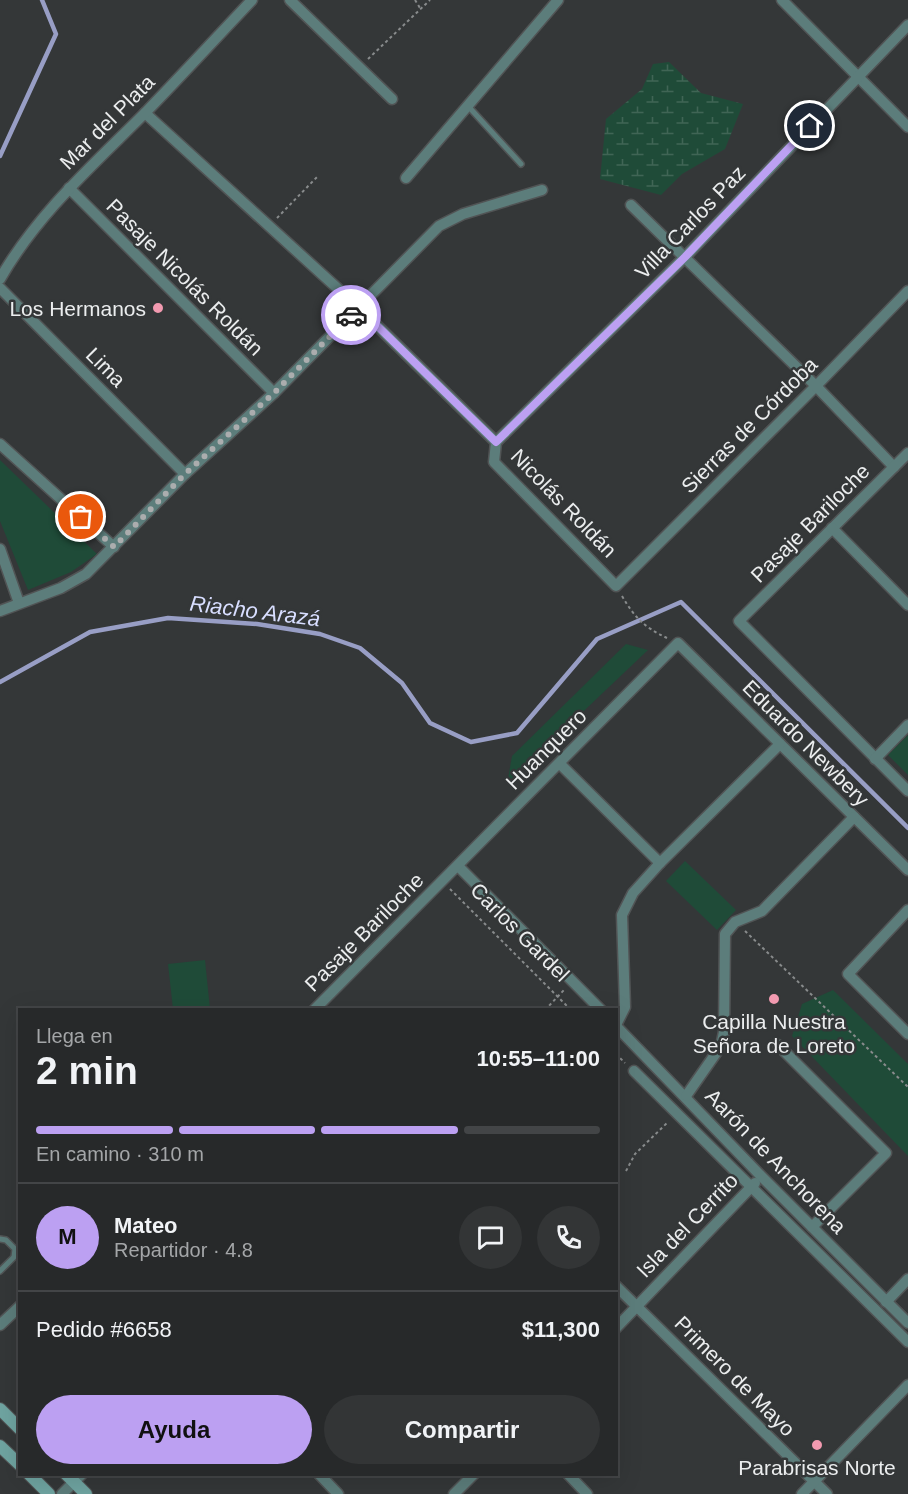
<!DOCTYPE html>
<html lang="es">
<meta charset="utf-8">
<style>
:root{--surface:#27292a;--page:#333536;--text:#f1f3f6;--muted:#a4a6a8;--line:#434547;--accent:#bca0f2}
body{margin:0;font-family:Arial,sans-serif;background:var(--page);color:var(--text);height:100vh;display:flex;flex-direction:column;font-size:22px;white-space:nowrap}
*{box-sizing:border-box;margin:0}
p{font-size:20px;color:var(--muted)}
.icon{flex:none;width:33px;height:33px;fill:none;stroke:currentColor;stroke-width:2;stroke-linecap:round;stroke-linejoin:round}
.map{position:relative;flex:1;overflow:hidden}
.details{position:absolute;left:18px;top:1008px;width:600px;height:468px;display:flex;flex-direction:column;background:var(--surface);border-radius:0px;box-shadow:0 6px 24px #0002,0 0 0 2px var(--line)}
.details>*{flex:none}
.pin{position:absolute;display:grid;place-items:center;width:51px;height:51px;color:#fff;margin:-26px;border:3px solid #fff;border-radius:50%;box-shadow:0 2px 6px #0007}
.courier{position:absolute;display:grid;place-items:center;width:60px;height:60px;margin:-30px;border:4px solid #bca0f2;border-radius:50%;background:#fff;color:#222;box-shadow:0 2px 8px #0007}
.head em{font-style:normal;font-weight:700}
.head div{display:flex;flex-direction:column-reverse}
.head{display:flex;align-items:center;justify-content:space-between;height:102px;padding:0 18px}
h1{font-size:39px;font-weight:700;line-height:45px}
.bar{display:grid;grid-template-columns:repeat(4,1fr);gap:9px 6px;align-content:center;height:72px;padding:0 18px}
.bar i{height:8px;border-radius:4px;background:var(--line)}
.bar .selected{background:var(--accent)}
.bar p{grid-column:span 4}
.line{display:flex;align-items:center;gap:15px;padding:0 18px;border-top:2px solid var(--line)}
.line div{flex:1}
.round{display:grid;place-items:center;flex:none;width:63px;height:63px;border-radius:32px;background:var(--page)}
.button{display:flex;gap:12px;margin-top:auto;padding:12px 18px}
.button a{flex:1;height:69px;border-radius:36px;background:var(--accent);color:#111;font-size:24px;font-weight:700;line-height:69px;text-align:center}
.button a+a{background:var(--page);color:var(--text)}
.map>svg:first-child{display:block}
</style>
<div class="map">
<svg width="908" height="1494" viewBox="0 0 908 1494">
<defs>
<pattern id="wetland-marsh" width="20" height="14" patternUnits="userSpaceOnUse" patternTransform="scale(1.5)"><rect width="20" height="14" fill="#1f4b38"/><path d="M1 5h8M5 5V1M11 12h8M15 12V8" fill="none" stroke="#406555"/></pattern>
</defs>
<rect width="100%" height="100%" fill="#343738"/>
<path fill="url(#wetland-marsh)" d="M669,62L701,93L743,104L725,149L682,174L661,195L600,179L606,119L642,89L653,64Z"/>
<g fill="#1f4b38">
<path d="M0,460L97,554L71,572L28,590L0,521Z"/>
<path d="M626,644L648,650L507,784L512,756Z"/>
<path d="M908,735V775L888,755Z"/>
<path d="M685,861L736,910L717,930L666,881Z"/>
<path d="M205,960L210,1009H173L168,964Z"/>
<path d="M833,990L908,1064V1156L792,1036L802,1004Z"/>
</g>
<g fill="none" stroke-linecap="round" stroke-linejoin="round">
<g stroke="#989ec5" stroke-width="4.5">
<path d="M0,156L56,34L42,0"/>
<path d="M0,682L90,632L168,618L257,624L320,634L360,648L402,683L430,723L471,742L517,733L597,639L681,602L908,828"/>
</g>
<defs>
<g id="lane">
<path d="M468,106L521,164"/>
<path d="M0,1239L6,1240L15,1249L14,1257L0,1271"/>
</g>
<g id="street">
<path d="M290,0L392,99"/>
<path d="M782,0L908,127"/>
<path d="M145,113L358,307L496,442L494,462L616,586L816,386L908,291"/>
<path d="M406,178L558,0"/>
<path d="M69,188L274,393"/>
<path d="M631,205L816,386L894,467"/>
<path d="M0,279C37,214 93,165 145,113C181,76 216,38 252,0"/>
<path d="M0,288L185,474"/>
<path d="M496,442L685,257L908,25"/>
<path d="M0,444L114,547"/>
<path d="M908,453L739,621L908,791"/>
<path d="M832,528L908,605"/>
<path d="M0,549L19,603"/>
<path d="M0,611L61,588L86,574L185,474L274,393L439,226L463,214L542,190"/>
<path d="M875,759L908,725"/>
<path d="M560,764L660,863"/>
<path d="M458,866L601,1010"/>
<path d="M908,910L848,974L908,1034"/>
<path d="M314,1010L678,643L908,870"/>
<path d="M616,1025L625,1007L622,915L633,893L660,863L780,744"/>
<path d="M616,1026L761,1176L908,1323"/>
<path d="M778,1045L886,1153L812,1227"/>
<path d="M634,1071L908,1342"/>
<path d="M686,1096L721,1046L724,1032L725,934L735,922L762,911L854,817"/>
<path d="M616,1286L827,1494"/>
<path d="M886,1302L908,1279"/>
<path d="M0,1325L20,1306"/>
<path d="M616,1328L755,1183"/>
<path d="M319,1474L338,1494"/>
<path d="M568,1474L587,1494"/>
<path d="M62,1494L82,1474"/>
<path d="M454,1494L474,1474"/>
<path d="M802,1494L908,1385"/>
</g>
<g id="secondary">
<path d="M0,1409L20,1429"/>
<path d="M0,1446L20,1465"/>
<path d="M29,1474L49,1494"/>
<path d="M66,1474L86,1494"/>
</g>
</defs>
<use href="#lane" stroke="#515455" stroke-width="8"/>
<use href="#street" stroke="#515455" stroke-width="13"/>
<use href="#secondary" stroke="#515455" stroke-width="14"/>
<g stroke="#888b8c" stroke-width="2" stroke-dasharray="3 3" stroke-linecap="butt">
<path d="M415,0L420,8"/>
<path d="M368,59L430,0"/>
<path d="M277,218L317,177"/>
<path d="M622,596C635,618 644,627 667,638"/>
<path d="M450,889L571,1010"/>
<path d="M745,931L908,1087"/>
<path d="M545,1010L564,990"/>
<path d="M616,1054L625,1063"/>
<path d="M626,1171L635,1154L668,1122"/>
</g>
<use href="#lane" stroke="#5c7d7b" stroke-width="5"/>
<use href="#street" stroke="#5c7d7b" stroke-width="10"/>
<use href="#secondary" stroke="#6fa4a1" stroke-width="12"/>
</g>
<g fill="none" stroke-linecap="round" stroke-linejoin="round">
<path stroke="#abadae" stroke-width="6" stroke-dasharray="0 10.8" d="M81,517L114,547L185,474L274,393L351,315"/>
<path stroke="#bca0f2" stroke-width="8" d="M351,315L358,307L496,442L685,257L810,126"/>
</g>
<g fill="#f29ab0" stroke="#343738" stroke-width="2">
<circle cx="158" cy="308" r="6"/>
<circle cx="774" cy="999" r="6"/>
<circle cx="817" cy="1445" r="6"/>
</g>
<g text-anchor="middle" dominant-baseline="central" stroke-width="5" stroke-linejoin="round" paint-order="stroke">
<g font-size="21" fill="#ebedee" stroke="#343738">
<text transform="translate(107 122) rotate(-45)">Mar del Plata</text>
<text transform="translate(690 222) rotate(-46)">Villa Carlos Paz</text>
<text transform="translate(185 277) rotate(45)">Pasaje Nicolás Roldán</text>
<text transform="translate(106 367) rotate(45)">Lima</text>
<text transform="translate(749 425) rotate(-45)">Sierras de Córdoba</text>
<text transform="translate(564 503) rotate(46)">Nicolás Roldán</text>
<text transform="translate(810 523) rotate(-45)">Pasaje Bariloche</text>
<text transform="translate(806 743) rotate(45)">Eduardo Newbery</text>
<text transform="translate(546 749) rotate(-45)">Huanquero</text>
<text transform="translate(364 932) rotate(-45)">Pasaje Bariloche</text>
<text transform="translate(520 932) rotate(45)">Carlos Gardel</text>
<text transform="translate(776 1161) rotate(46)">Aarón de Anchorena</text>
<text transform="translate(687 1225) rotate(-46)">Isla del Cerrito</text>
<text transform="translate(735 1376) rotate(45)">Primero de Mayo</text>
</g>
<g font-size="21" fill="#ebedee" stroke="#343738">
<text x="146" y="308" text-anchor="end">Los Hermanos</text>
<text x="774" y="1021">Capilla Nuestra<tspan x="774" dy="24">Señora de Loreto</tspan></text>
<text x="817" y="1467">Parabrisas Norte</text>
</g>
<g font-size="22" font-style="italic" fill="#d8deff" stroke="#343738">
<text transform="translate(255 611) rotate(7)">Riacho Arazá</text>
</g>
</g>
</svg>
<div class="pin" style="left:81px;top:517px;background:#ea580c"><svg class="icon" aria-label="bag" viewBox="0 0 24 24"><path d="M5 8h14l-1 12H6zM9 8a3 3 0 0 1 6 0"/></svg></div>
<div class="pin" style="left:810px;top:126px;background:#1f2937"><svg class="icon" aria-label="home" viewBox="0 0 24 24"><path d="M3 11l9-7 9 7M6 9v11h12V9"/></svg></div>
<div class="courier" style="left:351px;top:315px"><svg class="icon" aria-label="car" viewBox="0 0 24 24"><path d="M5 17H2v-5l4-1 3-4h7l3 4 3 1v5h-3M9 17h6M6 11h13"/><circle cx="7" cy="17" r="2"/><circle cx="17" cy="17" r="2"/></svg></div>
<section class="details">
<div class="head"><div><h1>2 min</h1><p>Llega en</p></div><em>10:55–11:00</em></div>
<div class="bar"><i class="selected"></i><i class="selected"></i><i class="selected"></i><i></i><p>En camino · 310 m</p></div>
<div class="line" style="height:108px"><b class="round" style="background:var(--accent);color:#111">M</b><div><b>Mateo</b><p>Repartidor · 4.8</p></div><a class="round"><svg class="icon" aria-label="chat" viewBox="0 0 24 24"><path d="M4 5h16v11H9l-5 4z"/></svg></a><a class="round"><svg class="icon" aria-label="phone" viewBox="0 0 24 24"><path d="M5 4h4l2 5-3 2q2 4 5 5l2-3 5 2v4C11 20 4 13 5 4z"/></svg></a></div>
<div class="line" style="height:78px"><div>Pedido #6658</div><b>$11,300</b></div>
<div class="button"><a>Ayuda</a><a>Compartir</a></div>
</section>
</div>
